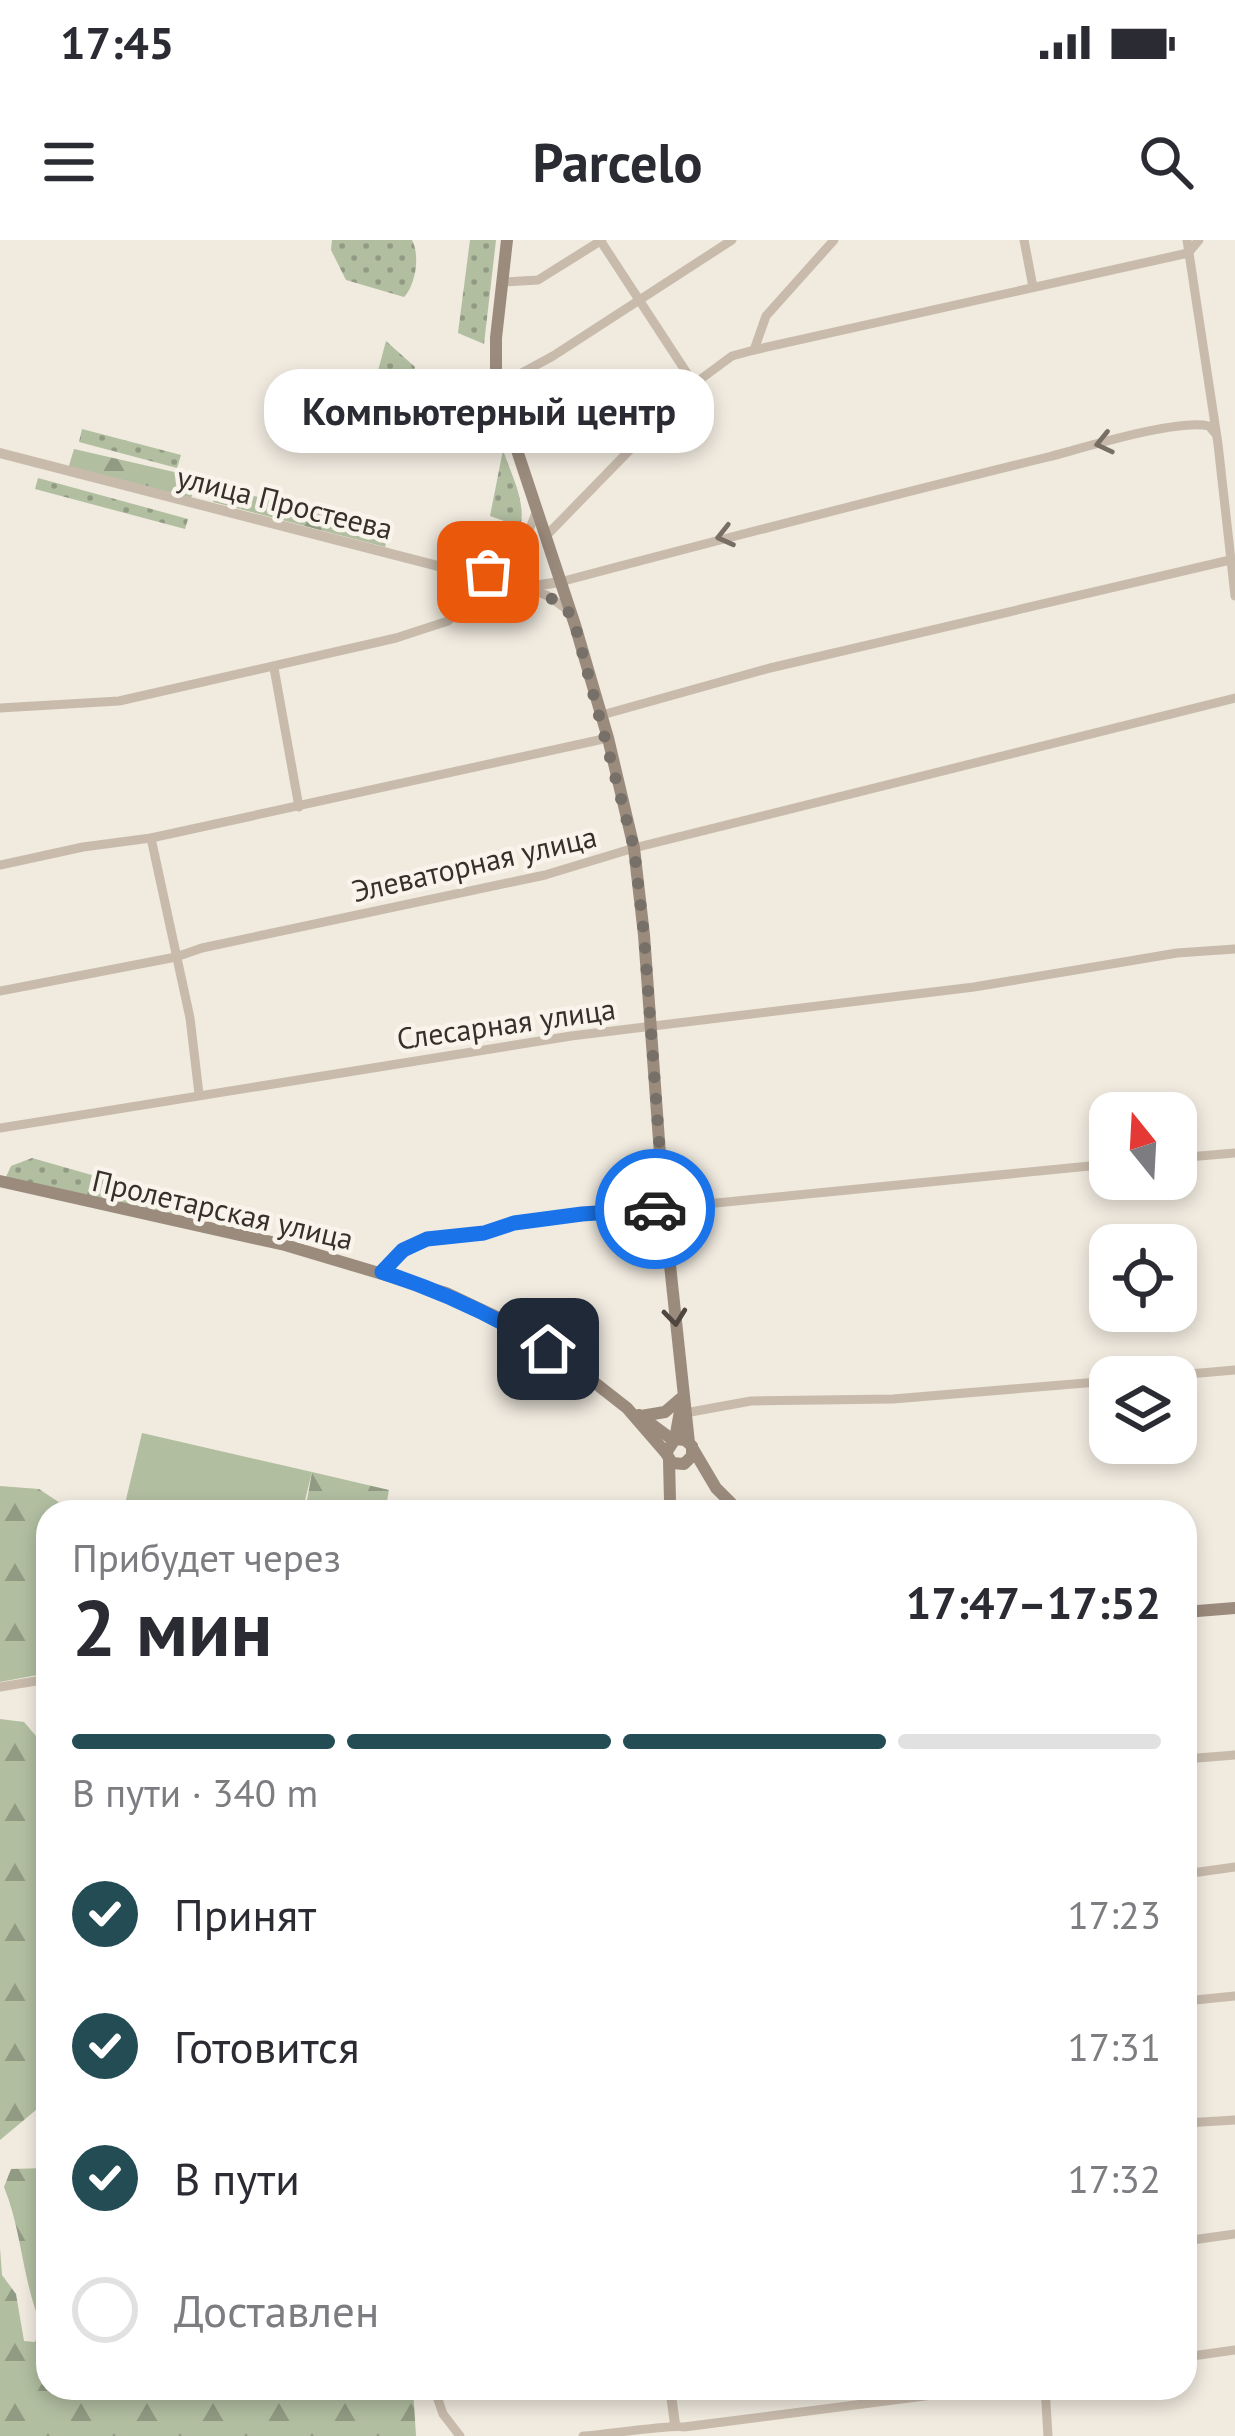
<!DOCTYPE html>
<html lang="ru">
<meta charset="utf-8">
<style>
:root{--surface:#fff;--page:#f7f7f7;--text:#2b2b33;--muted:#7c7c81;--line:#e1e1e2;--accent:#234c54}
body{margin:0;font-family:"PT Sans",sans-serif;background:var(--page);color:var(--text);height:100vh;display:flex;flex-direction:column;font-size:45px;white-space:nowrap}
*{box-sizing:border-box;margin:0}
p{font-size:39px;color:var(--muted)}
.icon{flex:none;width:66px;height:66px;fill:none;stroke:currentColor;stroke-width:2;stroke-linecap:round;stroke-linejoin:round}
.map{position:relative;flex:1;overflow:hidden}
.side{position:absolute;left:36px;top:1260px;width:1161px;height:900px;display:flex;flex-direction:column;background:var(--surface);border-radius:36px;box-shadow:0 6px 18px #0003}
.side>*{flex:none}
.needle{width:78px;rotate:342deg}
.tools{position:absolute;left:1089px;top:852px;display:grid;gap:24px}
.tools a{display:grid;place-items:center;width:108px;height:108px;border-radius:24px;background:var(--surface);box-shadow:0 6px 18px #0003;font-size:60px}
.pin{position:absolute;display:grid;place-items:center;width:102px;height:102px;color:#fff;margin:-51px;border-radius:24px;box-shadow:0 6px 18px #0006}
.courier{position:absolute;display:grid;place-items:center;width:120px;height:120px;margin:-60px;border:9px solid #1a73e8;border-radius:50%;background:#fff;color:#222;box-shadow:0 3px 15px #0007}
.bubble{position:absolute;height:84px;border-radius:36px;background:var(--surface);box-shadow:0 6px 18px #0003;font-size:39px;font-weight:800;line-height:84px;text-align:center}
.headline em{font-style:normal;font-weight:800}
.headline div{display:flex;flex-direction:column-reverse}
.headline{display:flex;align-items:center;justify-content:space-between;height:204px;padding:0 36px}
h1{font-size:78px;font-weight:800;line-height:90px}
.bar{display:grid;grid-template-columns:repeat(4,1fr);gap:18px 12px;align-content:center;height:144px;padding:0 36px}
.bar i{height:15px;border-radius:9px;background:var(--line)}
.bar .on{background:var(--accent)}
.bar p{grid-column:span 4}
ol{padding:0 36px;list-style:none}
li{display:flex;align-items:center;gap:36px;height:132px}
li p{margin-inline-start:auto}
li .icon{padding:12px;border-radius:50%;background:var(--accent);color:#fff;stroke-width:4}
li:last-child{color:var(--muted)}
li i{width:66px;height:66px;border:6px solid var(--line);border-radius:50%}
.status{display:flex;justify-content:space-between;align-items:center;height:84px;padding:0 60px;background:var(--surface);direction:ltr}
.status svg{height:33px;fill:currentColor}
header{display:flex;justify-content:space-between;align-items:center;height:156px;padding:0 36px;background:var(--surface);font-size:54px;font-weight:800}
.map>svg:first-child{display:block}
</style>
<div class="status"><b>17:45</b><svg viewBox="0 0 49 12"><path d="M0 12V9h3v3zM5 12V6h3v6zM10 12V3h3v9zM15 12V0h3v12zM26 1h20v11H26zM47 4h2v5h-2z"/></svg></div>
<header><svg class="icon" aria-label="menu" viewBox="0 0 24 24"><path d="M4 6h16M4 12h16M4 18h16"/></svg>Parcelo<svg class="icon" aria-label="search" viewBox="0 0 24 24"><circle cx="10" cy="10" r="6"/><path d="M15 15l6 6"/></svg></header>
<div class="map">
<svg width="1235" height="2196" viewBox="0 0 1235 2196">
<defs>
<pattern id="green-dots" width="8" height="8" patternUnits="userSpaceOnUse" patternTransform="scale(3)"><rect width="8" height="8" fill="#b1bea0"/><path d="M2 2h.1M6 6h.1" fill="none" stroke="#919b83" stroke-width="1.8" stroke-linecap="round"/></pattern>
<pattern id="forest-firs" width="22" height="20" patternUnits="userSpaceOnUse" patternTransform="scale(3)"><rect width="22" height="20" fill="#b1bea0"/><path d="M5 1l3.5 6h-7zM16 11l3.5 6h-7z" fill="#919b83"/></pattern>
</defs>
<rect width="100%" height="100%" fill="#f0eadf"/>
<g fill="url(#green-dots)">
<path d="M332,0H412C420,15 416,44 404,57L346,40L331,10Z"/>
<path d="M470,0H496L484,104L458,93Z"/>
<path d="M386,101L415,127L402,184L419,197L417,210L361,194Z"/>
<path d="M82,189L181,215L177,228L79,202Z"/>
<path d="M503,210C513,240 534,275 512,304L503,305L507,282L490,276Z"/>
<path d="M38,238L188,279L185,289L35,249Z"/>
<path d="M32,918L183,961L179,976L5,939L11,926Z"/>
</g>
<g fill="url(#forest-firs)">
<path d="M74,209L196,237L191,259L68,229Z"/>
<path d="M217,247L390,289L385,307L213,262Z"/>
<path d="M312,1232L389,1250L385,1272H305Z"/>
<path d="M0,1246L39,1249L63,1265L89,1269L120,1268L119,1272H48V1433L0,1442Z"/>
<path d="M0,1479L24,1482L48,1510V1860L0,1900Z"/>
<path d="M48,1928V2148H413L416,2196H0V2008L2,2035L16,2054L24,2101L35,2102L41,2085C22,2039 22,1991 4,1947L11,1929Z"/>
</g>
<path fill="#b1bea0" d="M142,1193L312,1232L302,1272H123Z"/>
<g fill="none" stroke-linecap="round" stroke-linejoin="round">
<g stroke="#c8bbac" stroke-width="9">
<path d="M600,0L694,144"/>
<path d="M1024,0L1033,47"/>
<path d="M1187,0L1218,204L1235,356"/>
<path d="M503,42L538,40L602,0"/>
<path d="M754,110L1188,13L1199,0"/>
<path d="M496,147L553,116L732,0"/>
<path d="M545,297L694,144L732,116L754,110L766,76L834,0"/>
<path d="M479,336C512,321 524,306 536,273"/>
<path d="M560,342C723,299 885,257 1048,217C1083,208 1179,178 1209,186L1215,193"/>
<path d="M526,347L548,356L568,370"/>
<path d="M274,428L299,567"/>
<path d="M0,468L119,461L396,398L448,381L458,371L469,334"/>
<path d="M602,475L770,428L1230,320"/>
<path d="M151,598L190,778L199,854"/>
<path d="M0,625L83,607L151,598L608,498"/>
<path d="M0,751L176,717L202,708L545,635L634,608L1235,458"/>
<path d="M0,888L571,796L974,747L1177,713L1235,709"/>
<path d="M1176,918L1235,913"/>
<path d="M383,1032C428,985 458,1001 515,983L1110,924"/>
<path d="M1154,1137L1235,1130"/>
<path d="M685,1173L751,1161L893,1159L1110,1141"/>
<path d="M0,1447L48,1439"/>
<path d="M1185,1519L1235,1515"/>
<path d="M1185,1634L1235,1627"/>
<path d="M1185,1761L1235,1756"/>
<path d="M1185,1883L1235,1880"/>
<path d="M1185,2001L1235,1994"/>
<path d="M1185,2117L1235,2110"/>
<path d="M434,2148L443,2174L460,2196"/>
<path d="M1045,2148L1048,2196"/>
<path d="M583,2196C603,2195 672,2184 684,2187L987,2148"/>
</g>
<g stroke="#c8bbac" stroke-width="10">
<path d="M0,213L469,334L526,347L560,342"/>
<path d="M670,2148L675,2184"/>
</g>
<g stroke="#9b8b7d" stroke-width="12">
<path d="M507,0L496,98V147L575,385L608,498L634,608L644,695L664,969L689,1203"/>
<path d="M0,941L285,1005L446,1053L503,1080L581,1132L627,1168L666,1213"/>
<path d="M639,1175L673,1200"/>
<path d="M641,1176L665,1172L680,1159"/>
<path d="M675,1199L685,1200L692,1206V1216L684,1224L672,1223L666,1213L675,1199L680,1171"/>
<path d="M693,1209L716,1248L740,1272"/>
<path d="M669,1220L670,1260"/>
<path d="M1185,1372L1235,1368"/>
</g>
</g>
<defs><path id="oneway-chevron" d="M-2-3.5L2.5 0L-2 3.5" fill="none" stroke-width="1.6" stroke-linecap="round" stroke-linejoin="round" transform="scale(3)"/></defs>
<g stroke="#786e64">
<use href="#oneway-chevron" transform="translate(1104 203) rotate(167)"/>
<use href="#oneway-chevron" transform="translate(725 296) rotate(166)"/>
</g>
<use stroke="#4f463f" href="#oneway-chevron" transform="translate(675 1077) rotate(84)"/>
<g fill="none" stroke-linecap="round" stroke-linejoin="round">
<path stroke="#777069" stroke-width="12" stroke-dasharray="0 21.6" d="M488,332L479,336L548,356L568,371L575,385L634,608L644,695L664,968L655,969"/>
<path stroke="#1a73e8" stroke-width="15" d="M548,1109C495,1076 442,1051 382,1032L403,1010L427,999L484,993L514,983L582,974L655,969"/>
</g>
<g text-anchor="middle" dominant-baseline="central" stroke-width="9" stroke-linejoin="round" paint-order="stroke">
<g font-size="30" fill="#362f2a" stroke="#f8f4eb">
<text transform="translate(285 262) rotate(14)">улица Простеева</text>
<text transform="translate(474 623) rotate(-13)">Элеваторная улица</text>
<text transform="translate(506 783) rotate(-8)">Слесарная улица</text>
<text transform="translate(223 969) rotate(13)">Пролетарская улица</text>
</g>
</g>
</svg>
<div class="tools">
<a><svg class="needle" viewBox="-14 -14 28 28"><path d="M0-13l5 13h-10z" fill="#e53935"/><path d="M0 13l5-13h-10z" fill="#7c7c81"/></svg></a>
<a><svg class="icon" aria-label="locate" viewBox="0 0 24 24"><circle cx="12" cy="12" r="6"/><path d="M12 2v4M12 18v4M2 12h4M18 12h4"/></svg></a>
<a><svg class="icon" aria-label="layers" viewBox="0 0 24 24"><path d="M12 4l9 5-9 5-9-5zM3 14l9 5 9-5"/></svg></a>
</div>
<div class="pin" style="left:488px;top:332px;background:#ea580c"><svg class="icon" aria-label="bag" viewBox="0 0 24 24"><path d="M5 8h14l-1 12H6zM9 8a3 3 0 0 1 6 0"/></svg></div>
<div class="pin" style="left:548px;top:1109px;background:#1f2937"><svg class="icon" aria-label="home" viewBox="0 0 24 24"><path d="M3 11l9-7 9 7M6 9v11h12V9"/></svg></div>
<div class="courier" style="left:655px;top:969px"><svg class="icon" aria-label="car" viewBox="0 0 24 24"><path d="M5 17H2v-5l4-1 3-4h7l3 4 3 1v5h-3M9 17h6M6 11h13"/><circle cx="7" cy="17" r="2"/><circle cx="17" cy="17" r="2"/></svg></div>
<div class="bubble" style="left:264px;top:129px;width:450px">Компьютерный центр</div>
<section class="side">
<div class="headline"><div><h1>2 мин</h1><p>Прибудет через</p></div><em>17:47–17:52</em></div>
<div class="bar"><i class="on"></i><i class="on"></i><i class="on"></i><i></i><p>В пути · 340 m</p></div>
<ol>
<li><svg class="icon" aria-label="check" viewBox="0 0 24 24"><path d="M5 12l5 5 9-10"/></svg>Принят<p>17:23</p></li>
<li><svg class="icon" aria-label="check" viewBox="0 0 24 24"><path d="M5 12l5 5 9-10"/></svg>Готовится<p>17:31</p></li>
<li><svg class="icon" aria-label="check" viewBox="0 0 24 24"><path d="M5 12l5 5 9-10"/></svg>В пути<p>17:32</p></li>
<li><i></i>Доставлен</li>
</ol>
</section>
</div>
